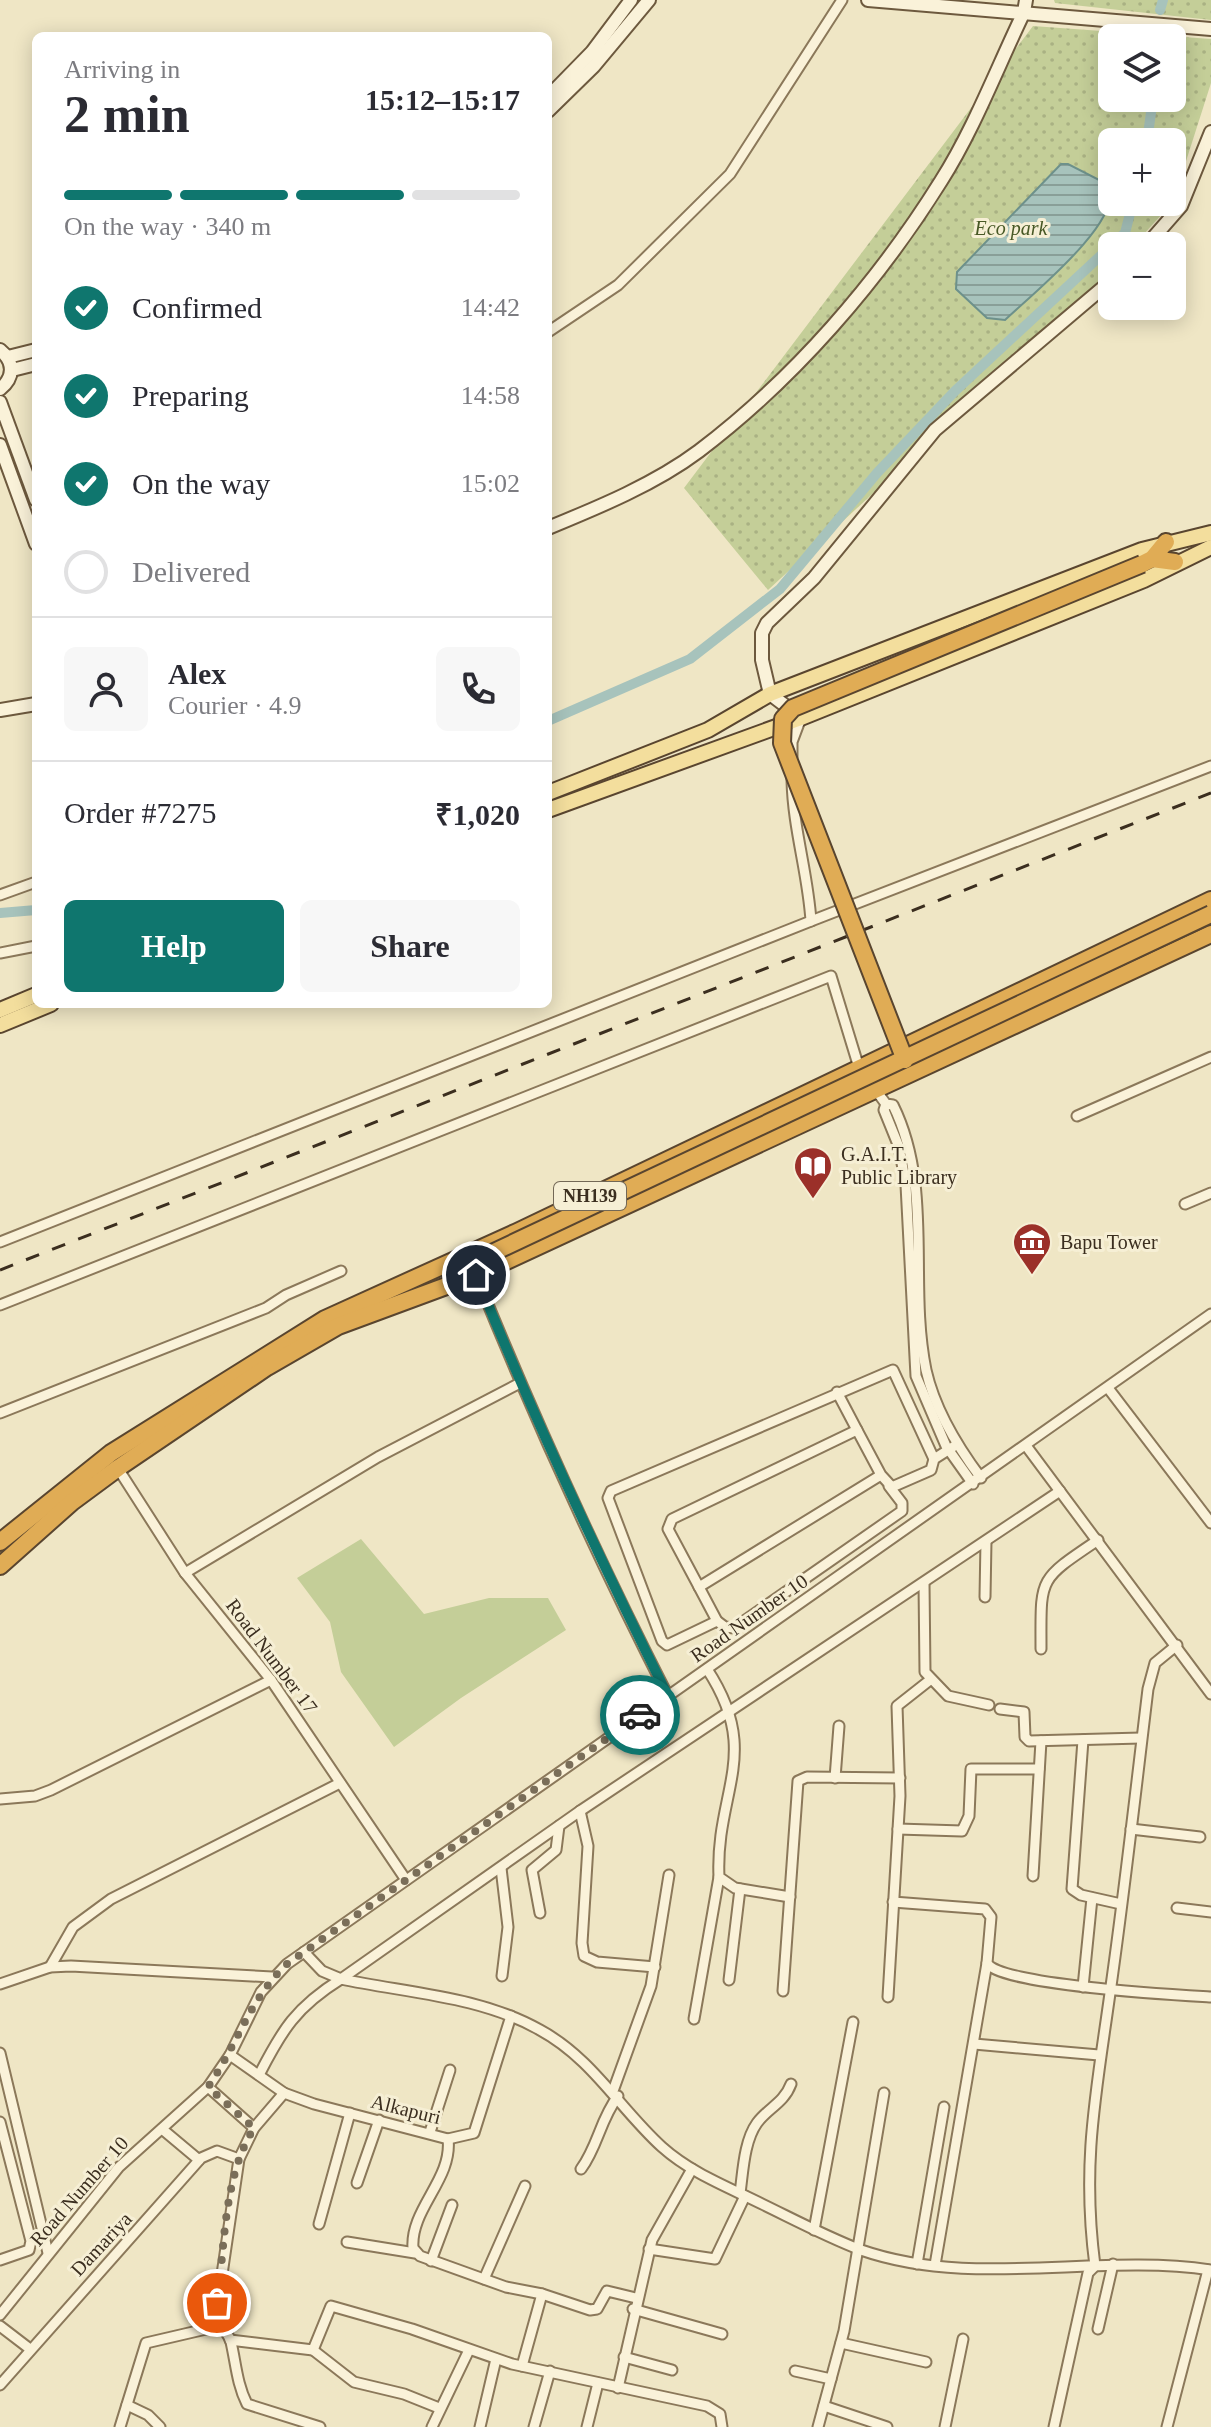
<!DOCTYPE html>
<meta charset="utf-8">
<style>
:root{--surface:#fff;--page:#f7f7f7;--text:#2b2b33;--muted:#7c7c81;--line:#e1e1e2;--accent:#0f766e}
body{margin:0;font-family:Georgia,serif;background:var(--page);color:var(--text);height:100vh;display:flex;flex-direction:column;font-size:30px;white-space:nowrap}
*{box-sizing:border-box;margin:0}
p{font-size:26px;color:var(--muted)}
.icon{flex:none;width:44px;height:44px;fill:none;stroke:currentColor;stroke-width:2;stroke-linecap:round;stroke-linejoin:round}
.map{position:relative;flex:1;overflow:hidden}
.sheet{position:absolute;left:32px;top:32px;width:520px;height:976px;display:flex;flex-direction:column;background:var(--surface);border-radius:12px;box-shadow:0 4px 20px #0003}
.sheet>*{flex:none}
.buttons{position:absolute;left:1098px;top:24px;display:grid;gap:16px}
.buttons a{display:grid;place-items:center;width:88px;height:88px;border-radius:12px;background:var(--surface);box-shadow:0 4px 20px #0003;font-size:40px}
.pin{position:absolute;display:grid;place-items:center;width:68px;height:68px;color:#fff;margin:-34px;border:4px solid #fff;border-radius:50%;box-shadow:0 2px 8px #0007}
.courier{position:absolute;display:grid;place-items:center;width:80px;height:80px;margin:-40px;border:6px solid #0f766e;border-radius:50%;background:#fff;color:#222;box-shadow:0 2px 10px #0007}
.summary em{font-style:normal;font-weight:700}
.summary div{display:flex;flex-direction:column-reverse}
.summary{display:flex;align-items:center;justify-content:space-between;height:136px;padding:0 32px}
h1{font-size:52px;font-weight:700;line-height:60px}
.bar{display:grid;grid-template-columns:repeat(4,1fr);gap:12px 8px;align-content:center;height:96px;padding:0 32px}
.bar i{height:10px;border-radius:6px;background:var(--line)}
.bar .on{background:var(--accent)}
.bar p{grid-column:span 4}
.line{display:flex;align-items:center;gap:20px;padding:0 32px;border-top:2px solid var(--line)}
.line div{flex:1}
.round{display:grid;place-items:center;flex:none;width:84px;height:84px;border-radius:12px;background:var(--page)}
ol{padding:0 32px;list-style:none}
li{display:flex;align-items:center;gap:24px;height:88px}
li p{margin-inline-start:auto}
li .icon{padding:8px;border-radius:50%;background:var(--accent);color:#fff;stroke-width:4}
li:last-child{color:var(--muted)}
li i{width:44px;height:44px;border:4px solid var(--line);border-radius:50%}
.action{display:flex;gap:16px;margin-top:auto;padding:16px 32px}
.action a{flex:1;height:92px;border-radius:12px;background:var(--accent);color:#fff;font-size:32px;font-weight:700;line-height:92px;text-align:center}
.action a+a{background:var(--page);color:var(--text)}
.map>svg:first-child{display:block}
</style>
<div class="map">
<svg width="1211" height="2427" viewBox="0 0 1211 2427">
<defs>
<pattern id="grass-dots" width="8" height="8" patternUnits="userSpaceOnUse" patternTransform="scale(2)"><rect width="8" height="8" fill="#c4ce98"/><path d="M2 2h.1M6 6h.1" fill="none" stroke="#a9b183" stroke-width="1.8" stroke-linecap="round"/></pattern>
<pattern id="water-rules" width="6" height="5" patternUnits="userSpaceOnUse" patternTransform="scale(2)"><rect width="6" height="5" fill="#a7c3bc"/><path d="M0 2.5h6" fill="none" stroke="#899f98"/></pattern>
</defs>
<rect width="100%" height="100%" fill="#efe6c5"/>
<g fill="url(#grass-dots)" fill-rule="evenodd">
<path d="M1054,0H1211V20L1055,3Z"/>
<path d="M1033,26L1211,39V83L1173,202L1133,246H1112V270L1092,292L768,590L684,488ZM1112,38H1172V98H1112ZM1112,142H1172V202H1112Z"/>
</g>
<path fill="#c4ce98" d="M361,1539L424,1614L489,1598H548L566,1630L461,1698L394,1747L341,1672L330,1622L297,1578Z"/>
<path fill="url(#water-rules)" stroke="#6d918b" stroke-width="2" d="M1061,164H1068L1109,185C1125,220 1030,296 1005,320L987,318L956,289L957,272Z"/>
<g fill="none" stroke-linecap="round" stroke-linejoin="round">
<g stroke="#a7c3bc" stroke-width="10">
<path d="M1160,10L1163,0"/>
<path d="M1147,142L1153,98"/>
<path d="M548,721L690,659L780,589L877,473L955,391L1125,233L1133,202"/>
<path d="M0,913L36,910"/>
</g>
<defs>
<g id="street">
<path d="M548,332L618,285L730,174L842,0"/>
<path d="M792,757V742L801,718"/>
<path d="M0,895L36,882"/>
<path d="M811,921L1211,766"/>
<path d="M0,953L36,946"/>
<path d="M875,1089L886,1104L893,1105C934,1188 908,1282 926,1370C935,1410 957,1446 981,1478"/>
<path d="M886,1104L884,1110L899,1147L906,1185L916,1376L946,1446L973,1484"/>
<path d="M1077,1116L1211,1057"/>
<path d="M1185,1204L1211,1193"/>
<path d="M0,1242L811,921C808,873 793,829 792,780"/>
<path d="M476,1275C534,1418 598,1559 668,1696"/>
<path d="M0,1305L831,976L860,1071"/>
<path d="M1108,1388L1211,1523"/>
<path d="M837,1392L857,1430"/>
<path d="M0,1413L266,1308L286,1295L341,1271"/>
<path d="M1027,1447L1211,1694"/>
<path d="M117,1467L185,1573L271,1680L406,1880"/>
<path d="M881,1475L699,1587L668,1529L672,1519L857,1430L881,1475L892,1487L931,1470L934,1459L956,1445"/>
<path d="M185,1573L378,1457L520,1383"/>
<path d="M924,1583L925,1672L948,1696L989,1705"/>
<path d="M699,1587L717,1621L667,1645L662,1641L608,1498L611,1491L893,1370L934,1459"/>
<path d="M985,1597L986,1541"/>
<path d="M717,1621L725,1627L734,1628L902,1511V1503L889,1486"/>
<path d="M1041,1649C1041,1577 1037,1581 1098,1540"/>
<path d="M707,1669C763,1754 715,1791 719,1877L735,1888L790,1897"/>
<path d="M1000,1709L1024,1712L1025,1737L1029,1741L1141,1738"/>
<path d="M1083,1740L1072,1889L1081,1895L1121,1904"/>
<path d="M835,1778L839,1726"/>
<path d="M0,1799L35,1796L51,1790L271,1680"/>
<path d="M580,1811L588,1846L582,1943L584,1956L597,1962L655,1967"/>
<path d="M898,1829L962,1831L969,1816L971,1769H1039"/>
<path d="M1131,1829L1200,1837"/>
<path d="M501,1868L508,1927L502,1976"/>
<path d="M1033,1876L1041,1741"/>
<path d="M893,1902L985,1909L991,1917L987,1963C998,1985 1178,1995 1211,1997"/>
<path d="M1177,1908L1211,1912"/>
<path d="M540,1913L532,1870L556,1850L559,1826"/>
<path d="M304,1952L322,1971L341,1979L580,1811L1060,1491"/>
<path d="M50,1967L73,1927L111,1899L340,1783"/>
<path d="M729,1980L740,1889"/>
<path d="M0,1984L50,1967L71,1966L272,1977"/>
<path d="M1083,1987L1092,1898"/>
<path d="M783,1991L798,1781L807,1777L900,1778"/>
<path d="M888,1997L900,1796L897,1706L930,1680"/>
<path d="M694,2019L719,1877"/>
<path d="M974,2044L1099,2055"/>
<path d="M0,2053L48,2253"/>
<path d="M230,2055L284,2093L314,2104L448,2139C453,2179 410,2209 413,2248L420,2256L506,2287L542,2294L590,2310L597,2309L607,2291L636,2298"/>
<path d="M259,2075C282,2030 296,2007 341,1979C407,1993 480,1996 540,2030C592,2058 620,2109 662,2147C691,2173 728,2187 762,2204C795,2220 827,2237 861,2250C973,2289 1096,2253 1211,2270"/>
<path d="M208,2087L254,2128"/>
<path d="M613,2091L651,1986L669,1875"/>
<path d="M284,2093L254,2128L239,2159L216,2315C218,2327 228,2331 231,2342C236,2364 237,2384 247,2404L320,2427"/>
<path d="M0,2122L31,2241L29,2250L0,2260"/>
<path d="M162,2129L199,2160"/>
<path d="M430,2132L450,2070"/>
<path d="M448,2139L474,2133L511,2016"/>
<path d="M581,2169C598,2146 600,2120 618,2096"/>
<path d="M357,2183L379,2120"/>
<path d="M740,2193C743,2172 744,2141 757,2123C768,2108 784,2103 791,2084"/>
<path d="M319,2224L350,2113"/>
<path d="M814,2230L853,2022"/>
<path d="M347,2242L415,2253"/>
<path d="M649,2249L715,2259L745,2196"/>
<path d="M431,2261L452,2205"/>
<path d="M917,2264L944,2107"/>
<path d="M935,2265L987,1963"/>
<path d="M484,2279L525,2186"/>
<path d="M633,2309L722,2334"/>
<path d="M0,2315L119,2167L208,2087L230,2055L261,1992L287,1964L1211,1314"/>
<path d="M0,2326L30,2349"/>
<path d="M1098,2329L1113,2264"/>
<path d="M230,2340L313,2350L331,2306L412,2329L512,2364L707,2406L720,2414L722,2427"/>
<path d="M841,2343L926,2362"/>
<path d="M313,2350L354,2382L404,2394L439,2408"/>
<path d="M624,2357L672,2370"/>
<path d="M522,2366L542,2294"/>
<path d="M795,2371L831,2379"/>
<path d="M0,2385L201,2158L217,2151L239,2159"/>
<path d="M618,2388L652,2240L692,2169"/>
<path d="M127,2405L148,2415L160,2427"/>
<path d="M824,2406L887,2427"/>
<path d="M120,2427L146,2343L219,2326"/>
<path d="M432,2427L469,2350"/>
<path d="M480,2427L496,2359"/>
<path d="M534,2427L550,2371"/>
<path d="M587,2427L598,2383"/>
<path d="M818,2427L844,2331L884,2093"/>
<path d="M945,2427L963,2339"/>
<path d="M1054,2427L1088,2273L1095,2266C1081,2160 1097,2089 1111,1986C1125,1887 1136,1788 1148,1689L1155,1663L1177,1645"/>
<path d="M1167,2427L1208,2270"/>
</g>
<g id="secondary">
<path d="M868,0L1211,29"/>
<path d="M548,97L592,52L631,0"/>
<path d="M548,111L594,66L649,0"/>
<path d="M1146,246L1181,206L1211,132"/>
<path d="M0,350C15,362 14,378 0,389"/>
<path d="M8,357L36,350"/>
<path d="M12,370L36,364"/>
<path d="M0,402L36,500"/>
<path d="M0,445L36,544"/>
<path d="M548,528C599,507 655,484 699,451C794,379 878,282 941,181C974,129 997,68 1024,12L1026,0"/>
<path d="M0,710L36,704"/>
<path d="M795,713L770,694L762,660V633L767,623L814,578L935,430L1112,280"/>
</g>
<g id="primary">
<path d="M548,793L708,730L770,694L1142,550L1211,533"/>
<path d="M548,810L801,718L1144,580L1211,547"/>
<path d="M0,1010L36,995"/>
<path d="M0,1025L51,1004"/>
</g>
<g id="highway">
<path d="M1152,559L1175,562"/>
<path d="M1142,564L1152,559L1166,542"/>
<path d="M0,1542L111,1453L325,1319L517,1232L1211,900"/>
<path d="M0,1566L72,1502L118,1468L267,1367L338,1326L476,1275L1211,934"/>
</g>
</defs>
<use href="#street" stroke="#8b785a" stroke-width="13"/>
<use href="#secondary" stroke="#6d593e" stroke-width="16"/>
<use href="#primary" stroke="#59452f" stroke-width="18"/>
<use href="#highway" stroke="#59452f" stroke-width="20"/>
<use href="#street" stroke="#faf2d9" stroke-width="9"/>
<use href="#secondary" stroke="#faf2d9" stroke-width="12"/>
<use href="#primary" stroke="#f3de9d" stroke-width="14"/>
<use href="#highway" stroke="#e0ac55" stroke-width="16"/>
<path stroke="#3b2e1f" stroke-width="3" stroke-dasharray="14 14" stroke-linecap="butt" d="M0,1270L1211,793"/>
<defs>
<g id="highway-bridge">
<path d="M905,1060L782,743L783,719L793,708L1142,564"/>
<path d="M458,1269L1211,914"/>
</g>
</defs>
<use href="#highway-bridge" stroke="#59452f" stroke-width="20" stroke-linecap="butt"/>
<use href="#highway-bridge" stroke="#e0ac55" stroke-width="16"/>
</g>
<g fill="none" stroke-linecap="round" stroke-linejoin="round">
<path stroke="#7a6e59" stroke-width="8" stroke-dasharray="0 14.4" d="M217,2303C225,2247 223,2177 254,2128L208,2087C236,2047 250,1998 287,1964L640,1715"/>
<path stroke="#0f766e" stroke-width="10" d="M476,1275C534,1418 599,1558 668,1696L640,1715"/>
</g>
<defs>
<symbol id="library-pin" viewBox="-11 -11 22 30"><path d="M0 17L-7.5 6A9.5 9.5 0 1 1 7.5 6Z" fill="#9b3029" stroke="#f6efd5"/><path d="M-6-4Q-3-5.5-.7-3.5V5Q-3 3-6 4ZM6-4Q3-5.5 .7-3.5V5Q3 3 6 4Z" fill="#fff"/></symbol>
<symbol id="museum-pin" viewBox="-11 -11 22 30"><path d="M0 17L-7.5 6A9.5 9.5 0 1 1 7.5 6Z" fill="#9b3029" stroke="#f6efd5"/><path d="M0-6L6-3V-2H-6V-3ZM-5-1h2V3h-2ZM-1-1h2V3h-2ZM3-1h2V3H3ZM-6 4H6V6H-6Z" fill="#fff"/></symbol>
</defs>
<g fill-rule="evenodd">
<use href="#library-pin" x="791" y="1144" width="44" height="60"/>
<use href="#museum-pin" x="1010" y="1220" width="44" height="60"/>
</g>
<g text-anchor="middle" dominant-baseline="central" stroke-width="6" stroke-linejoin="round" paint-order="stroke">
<rect fill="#f6efd5" stroke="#736856" stroke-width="2" x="554" y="1182" width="72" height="28" rx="6"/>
<g font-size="18" font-weight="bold" fill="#3b2e1f">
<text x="590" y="1196">NH139</text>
</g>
<g font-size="20" font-style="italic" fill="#475825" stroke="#f6efd5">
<text x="1011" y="228">Eco park</text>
</g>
<g font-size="20" fill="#3b2e1f" stroke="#f6efd5" text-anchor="start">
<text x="841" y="1154">G.A.I.T.<tspan x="841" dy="23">Public Library</tspan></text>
<text x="1060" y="1242">Bapu Tower</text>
</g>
<g font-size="20" fill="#3b2e1f" stroke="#f6efd5">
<text transform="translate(749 1618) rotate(-35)">Road Number 10</text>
<text transform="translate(272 1656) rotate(53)">Road Number 17</text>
<text transform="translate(406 2109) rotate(14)">Alkapuri</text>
<text transform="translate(79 2191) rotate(-49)">Road Number 10</text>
<text transform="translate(101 2244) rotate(-47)">Damariya</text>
</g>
</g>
</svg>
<div class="buttons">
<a><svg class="icon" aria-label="layers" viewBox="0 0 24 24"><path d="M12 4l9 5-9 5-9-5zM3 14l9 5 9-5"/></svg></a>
<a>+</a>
<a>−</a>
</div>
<div class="pin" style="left:217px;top:2303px;background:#ea580c"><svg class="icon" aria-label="bag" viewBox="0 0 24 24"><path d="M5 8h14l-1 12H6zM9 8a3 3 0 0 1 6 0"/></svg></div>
<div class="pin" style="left:476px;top:1275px;background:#1f2937"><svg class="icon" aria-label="home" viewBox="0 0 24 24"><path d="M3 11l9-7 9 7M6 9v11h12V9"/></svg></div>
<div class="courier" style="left:640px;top:1715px"><svg class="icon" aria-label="car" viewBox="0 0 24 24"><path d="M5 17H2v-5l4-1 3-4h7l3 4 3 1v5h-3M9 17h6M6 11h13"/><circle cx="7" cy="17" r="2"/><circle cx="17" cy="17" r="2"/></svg></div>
<section class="sheet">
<div class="summary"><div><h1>2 min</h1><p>Arriving in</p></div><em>15:12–15:17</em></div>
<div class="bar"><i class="on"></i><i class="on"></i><i class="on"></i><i></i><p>On the way · 340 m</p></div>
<ol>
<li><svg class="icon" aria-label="check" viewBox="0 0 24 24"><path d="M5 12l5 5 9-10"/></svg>Confirmed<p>14:42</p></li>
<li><svg class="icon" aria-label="check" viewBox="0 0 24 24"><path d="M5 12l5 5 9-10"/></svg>Preparing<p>14:58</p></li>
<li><svg class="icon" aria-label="check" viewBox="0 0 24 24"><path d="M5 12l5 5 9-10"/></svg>On the way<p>15:02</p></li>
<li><i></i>Delivered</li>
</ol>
<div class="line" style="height:144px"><a class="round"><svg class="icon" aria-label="person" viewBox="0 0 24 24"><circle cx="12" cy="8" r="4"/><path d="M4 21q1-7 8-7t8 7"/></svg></a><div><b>Alex</b><p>Courier · 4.9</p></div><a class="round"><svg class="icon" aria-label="phone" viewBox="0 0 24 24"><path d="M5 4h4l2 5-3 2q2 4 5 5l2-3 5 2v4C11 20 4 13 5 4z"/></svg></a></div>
<div class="line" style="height:104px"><div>Order #7275</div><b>₹1,020</b></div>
<div class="action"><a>Help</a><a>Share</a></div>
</section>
</div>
